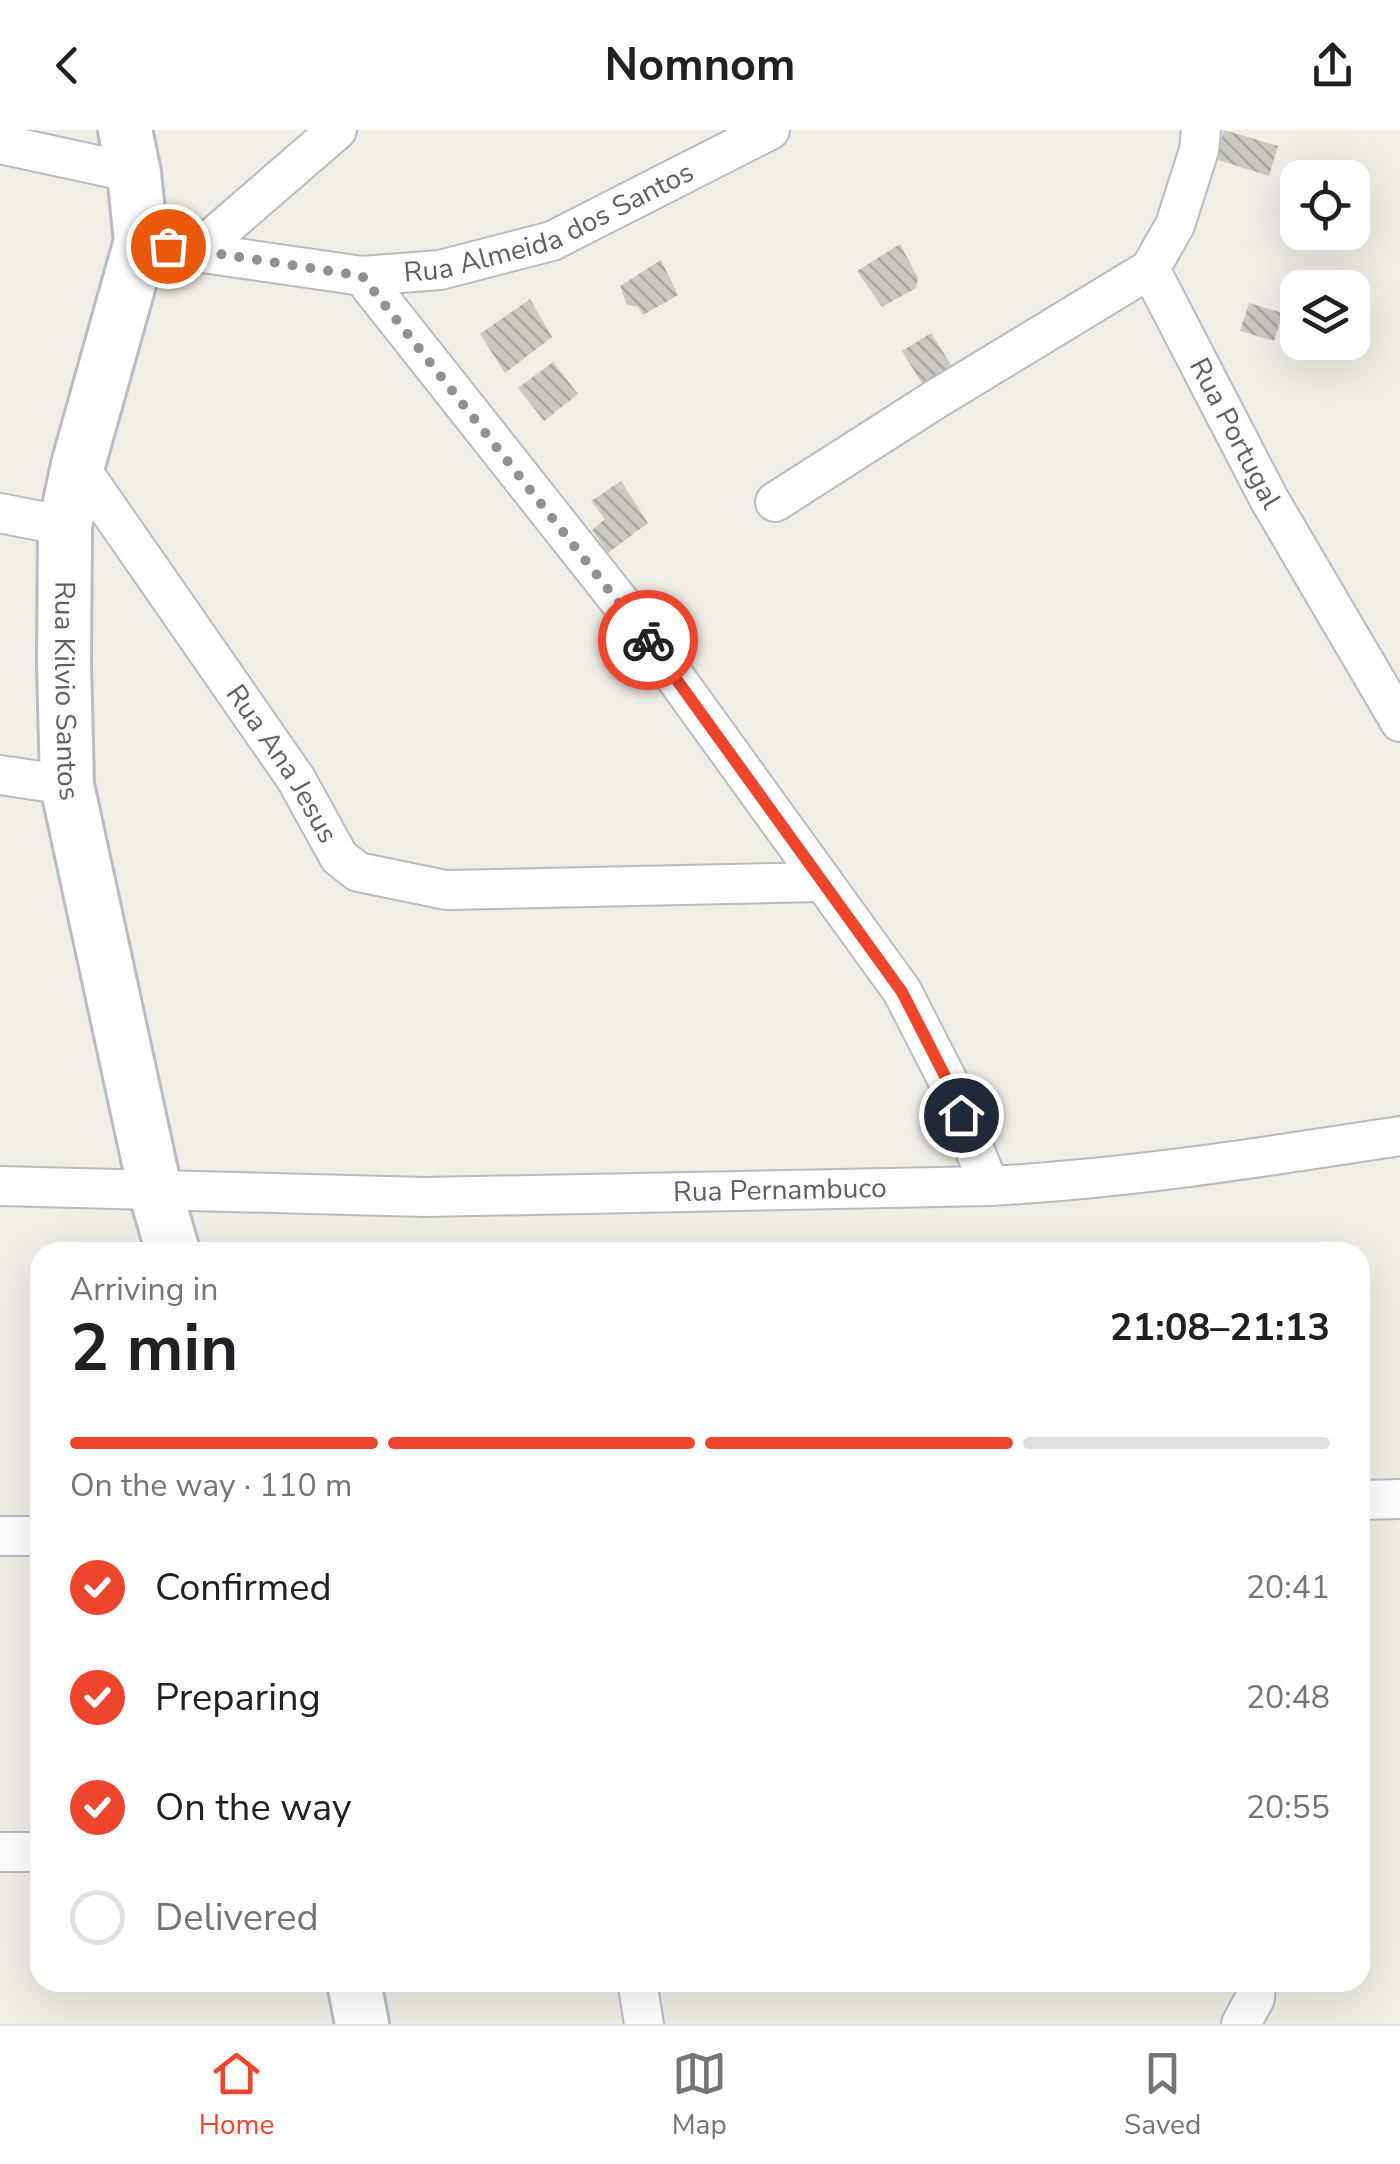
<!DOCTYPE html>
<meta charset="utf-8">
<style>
:root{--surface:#fff;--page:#f6f6f6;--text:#202124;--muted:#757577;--line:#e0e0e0;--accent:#ee452d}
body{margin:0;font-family:"Nunito Sans",sans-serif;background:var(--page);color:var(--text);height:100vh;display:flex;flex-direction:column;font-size:38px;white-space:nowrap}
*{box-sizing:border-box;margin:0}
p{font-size:32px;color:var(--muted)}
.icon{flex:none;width:55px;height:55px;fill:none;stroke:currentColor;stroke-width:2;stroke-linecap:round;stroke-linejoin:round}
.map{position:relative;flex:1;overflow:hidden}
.drawer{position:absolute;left:30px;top:1112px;width:1340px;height:750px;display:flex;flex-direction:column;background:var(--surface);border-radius:30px;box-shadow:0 10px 40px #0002}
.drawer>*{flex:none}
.buttons{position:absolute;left:1280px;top:30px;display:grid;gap:20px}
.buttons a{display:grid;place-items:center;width:90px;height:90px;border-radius:20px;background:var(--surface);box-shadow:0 10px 40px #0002;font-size:50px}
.pin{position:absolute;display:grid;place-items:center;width:85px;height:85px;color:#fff;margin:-42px;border:5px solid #fff;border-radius:50%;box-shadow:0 2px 10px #0007}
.courier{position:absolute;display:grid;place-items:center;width:100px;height:100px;margin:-50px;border:8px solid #ee452d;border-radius:50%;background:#fff;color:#222;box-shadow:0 2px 12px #0007}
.summary em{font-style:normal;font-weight:700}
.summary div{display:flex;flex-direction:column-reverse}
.summary{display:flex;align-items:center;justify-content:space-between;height:170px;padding:0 40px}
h1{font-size:65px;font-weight:700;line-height:75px}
.bar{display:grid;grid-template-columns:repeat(4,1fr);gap:15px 10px;align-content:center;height:120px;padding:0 40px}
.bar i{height:12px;border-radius:8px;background:var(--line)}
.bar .active{background:var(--accent)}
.bar p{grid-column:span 4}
ol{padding:0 40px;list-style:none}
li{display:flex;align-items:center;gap:30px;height:110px}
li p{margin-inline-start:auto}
li .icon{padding:10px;border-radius:50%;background:var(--accent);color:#fff;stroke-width:4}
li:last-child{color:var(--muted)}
li i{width:55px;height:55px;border:5px solid var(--line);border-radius:50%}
header{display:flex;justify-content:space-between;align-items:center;height:130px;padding:0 40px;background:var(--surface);font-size:45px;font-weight:700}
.tabs{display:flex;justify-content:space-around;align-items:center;height:140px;border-top:2px solid var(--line);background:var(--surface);font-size:28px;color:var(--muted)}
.tabs a{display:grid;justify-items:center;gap:5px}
.tabs .active{color:var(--accent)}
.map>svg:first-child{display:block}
</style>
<header><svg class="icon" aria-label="back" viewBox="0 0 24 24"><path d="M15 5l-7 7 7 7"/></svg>Nomnom<svg class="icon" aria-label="share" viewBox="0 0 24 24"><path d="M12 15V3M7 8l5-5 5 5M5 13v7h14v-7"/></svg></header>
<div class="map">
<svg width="1400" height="1894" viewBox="0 0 1400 1894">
<defs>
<pattern id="building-back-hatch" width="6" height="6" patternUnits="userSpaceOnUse" patternTransform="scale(2.5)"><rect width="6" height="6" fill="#cbc8c2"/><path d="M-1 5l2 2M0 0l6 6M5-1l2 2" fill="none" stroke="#a8a6a1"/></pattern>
</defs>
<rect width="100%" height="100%" fill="#f0eee5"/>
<g fill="url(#building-back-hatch)">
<path d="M1224,0L1278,16L1269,46L1215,29Z"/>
<path d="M900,114L918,148L916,158L882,177L857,141Z"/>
<path d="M661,130L678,165L643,185L638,177L627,175L620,156Z"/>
<path d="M530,169L552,207L505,243L480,204Z"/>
<path d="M1249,173L1283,183L1274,211L1240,201Z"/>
<path d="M931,203L951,235L923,255L902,221Z"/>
<path d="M553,232L578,264L544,291L518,258Z"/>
<path d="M621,351L648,393L608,423L592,400L605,389L591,371Z"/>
</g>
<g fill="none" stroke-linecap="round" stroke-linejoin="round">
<defs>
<g id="minor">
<path d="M0,14L134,43"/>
<path id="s1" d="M141,111L196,122L362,146L440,140L552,111L770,0"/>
<path d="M196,122L337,0"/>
<path id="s2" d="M1150,139L1269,369L1400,592"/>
<path d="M362,146L628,482L902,861L947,949L989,1056"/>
<path id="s3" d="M78,335L296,649L339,727L358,742L446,760L823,752"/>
<path d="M775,372L936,269L1150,139L1175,95L1199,20L1201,0"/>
<path d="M0,383L65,396"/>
<path d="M0,645L67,655"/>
<path id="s4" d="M0,1056L425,1067L989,1056C1126,1049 1264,1027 1400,1006"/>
<path d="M1360,1370L1400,1369"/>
<path d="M0,1406H40"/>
<path d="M0,1722H40"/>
<path d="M640,1852L639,1863L644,1894"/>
<path d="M1241,1894L1255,1868L1256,1852"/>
</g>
<g id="secondary">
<path id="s5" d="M125,0L134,43L141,111L78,335L65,396L64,533L67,655L155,1060L173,1122"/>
<path d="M354,1852L362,1894"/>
</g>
</defs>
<use href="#minor" stroke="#b8bbbf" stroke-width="42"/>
<use href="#secondary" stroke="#b9bcc1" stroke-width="58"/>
<use href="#minor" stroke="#fff" stroke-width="38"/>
<use href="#secondary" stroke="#fff" stroke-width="52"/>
</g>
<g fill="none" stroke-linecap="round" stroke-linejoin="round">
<path stroke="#909292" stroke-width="10" stroke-dasharray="0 18" d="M168,116L362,146L648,510"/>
<path stroke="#ee452d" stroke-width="12" d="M648,510L902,862L947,950L961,985"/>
</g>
<g text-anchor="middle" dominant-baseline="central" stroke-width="10" stroke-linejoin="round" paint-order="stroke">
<g font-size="28" fill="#5d6166" stroke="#fff">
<text stroke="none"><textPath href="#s1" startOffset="420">Rua Almeida dos Santos</textPath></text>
<text stroke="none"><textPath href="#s2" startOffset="185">Rua Portugal</textPath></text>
<text stroke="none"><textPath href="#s5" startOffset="572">Rua Kilvio Santos</textPath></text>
<text stroke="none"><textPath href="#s3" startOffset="362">Rua Ana Jesus</textPath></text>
<text stroke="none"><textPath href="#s4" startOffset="780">Rua Pernambuco</textPath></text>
</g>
</g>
</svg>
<div class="buttons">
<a><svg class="icon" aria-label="locate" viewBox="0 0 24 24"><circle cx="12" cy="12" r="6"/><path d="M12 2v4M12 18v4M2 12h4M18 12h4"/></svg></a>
<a><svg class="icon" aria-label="layers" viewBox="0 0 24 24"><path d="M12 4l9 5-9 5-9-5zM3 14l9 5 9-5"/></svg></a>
</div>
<div class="pin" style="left:168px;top:116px;background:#ea580c"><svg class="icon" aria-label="bag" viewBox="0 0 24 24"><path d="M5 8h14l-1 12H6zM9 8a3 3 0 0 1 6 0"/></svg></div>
<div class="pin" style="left:961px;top:985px;background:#1f2937"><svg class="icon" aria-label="home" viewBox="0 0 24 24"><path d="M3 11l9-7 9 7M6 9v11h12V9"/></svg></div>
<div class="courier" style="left:648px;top:510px"><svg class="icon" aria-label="bike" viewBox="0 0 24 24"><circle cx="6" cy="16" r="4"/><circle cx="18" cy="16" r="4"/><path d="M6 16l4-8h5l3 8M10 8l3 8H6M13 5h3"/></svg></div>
<section class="drawer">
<div class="summary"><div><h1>2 min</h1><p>Arriving in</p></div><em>21:08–21:13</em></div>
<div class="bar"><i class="active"></i><i class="active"></i><i class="active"></i><i></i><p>On the way · 110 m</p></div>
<ol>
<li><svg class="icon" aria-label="check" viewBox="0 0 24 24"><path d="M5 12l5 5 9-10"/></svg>Confirmed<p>20:41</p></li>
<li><svg class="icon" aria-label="check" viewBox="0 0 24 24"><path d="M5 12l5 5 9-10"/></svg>Preparing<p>20:48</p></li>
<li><svg class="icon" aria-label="check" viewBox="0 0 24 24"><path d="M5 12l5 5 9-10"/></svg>On the way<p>20:55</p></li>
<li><i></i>Delivered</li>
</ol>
</section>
</div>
<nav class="tabs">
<a class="active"><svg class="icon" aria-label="home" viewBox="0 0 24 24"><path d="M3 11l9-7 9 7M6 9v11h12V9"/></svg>Home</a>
<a><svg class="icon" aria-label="map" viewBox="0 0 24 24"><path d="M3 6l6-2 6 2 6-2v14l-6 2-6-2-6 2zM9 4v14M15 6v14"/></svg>Map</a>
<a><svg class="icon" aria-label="saved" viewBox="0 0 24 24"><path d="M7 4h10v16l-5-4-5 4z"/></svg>Saved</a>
</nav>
